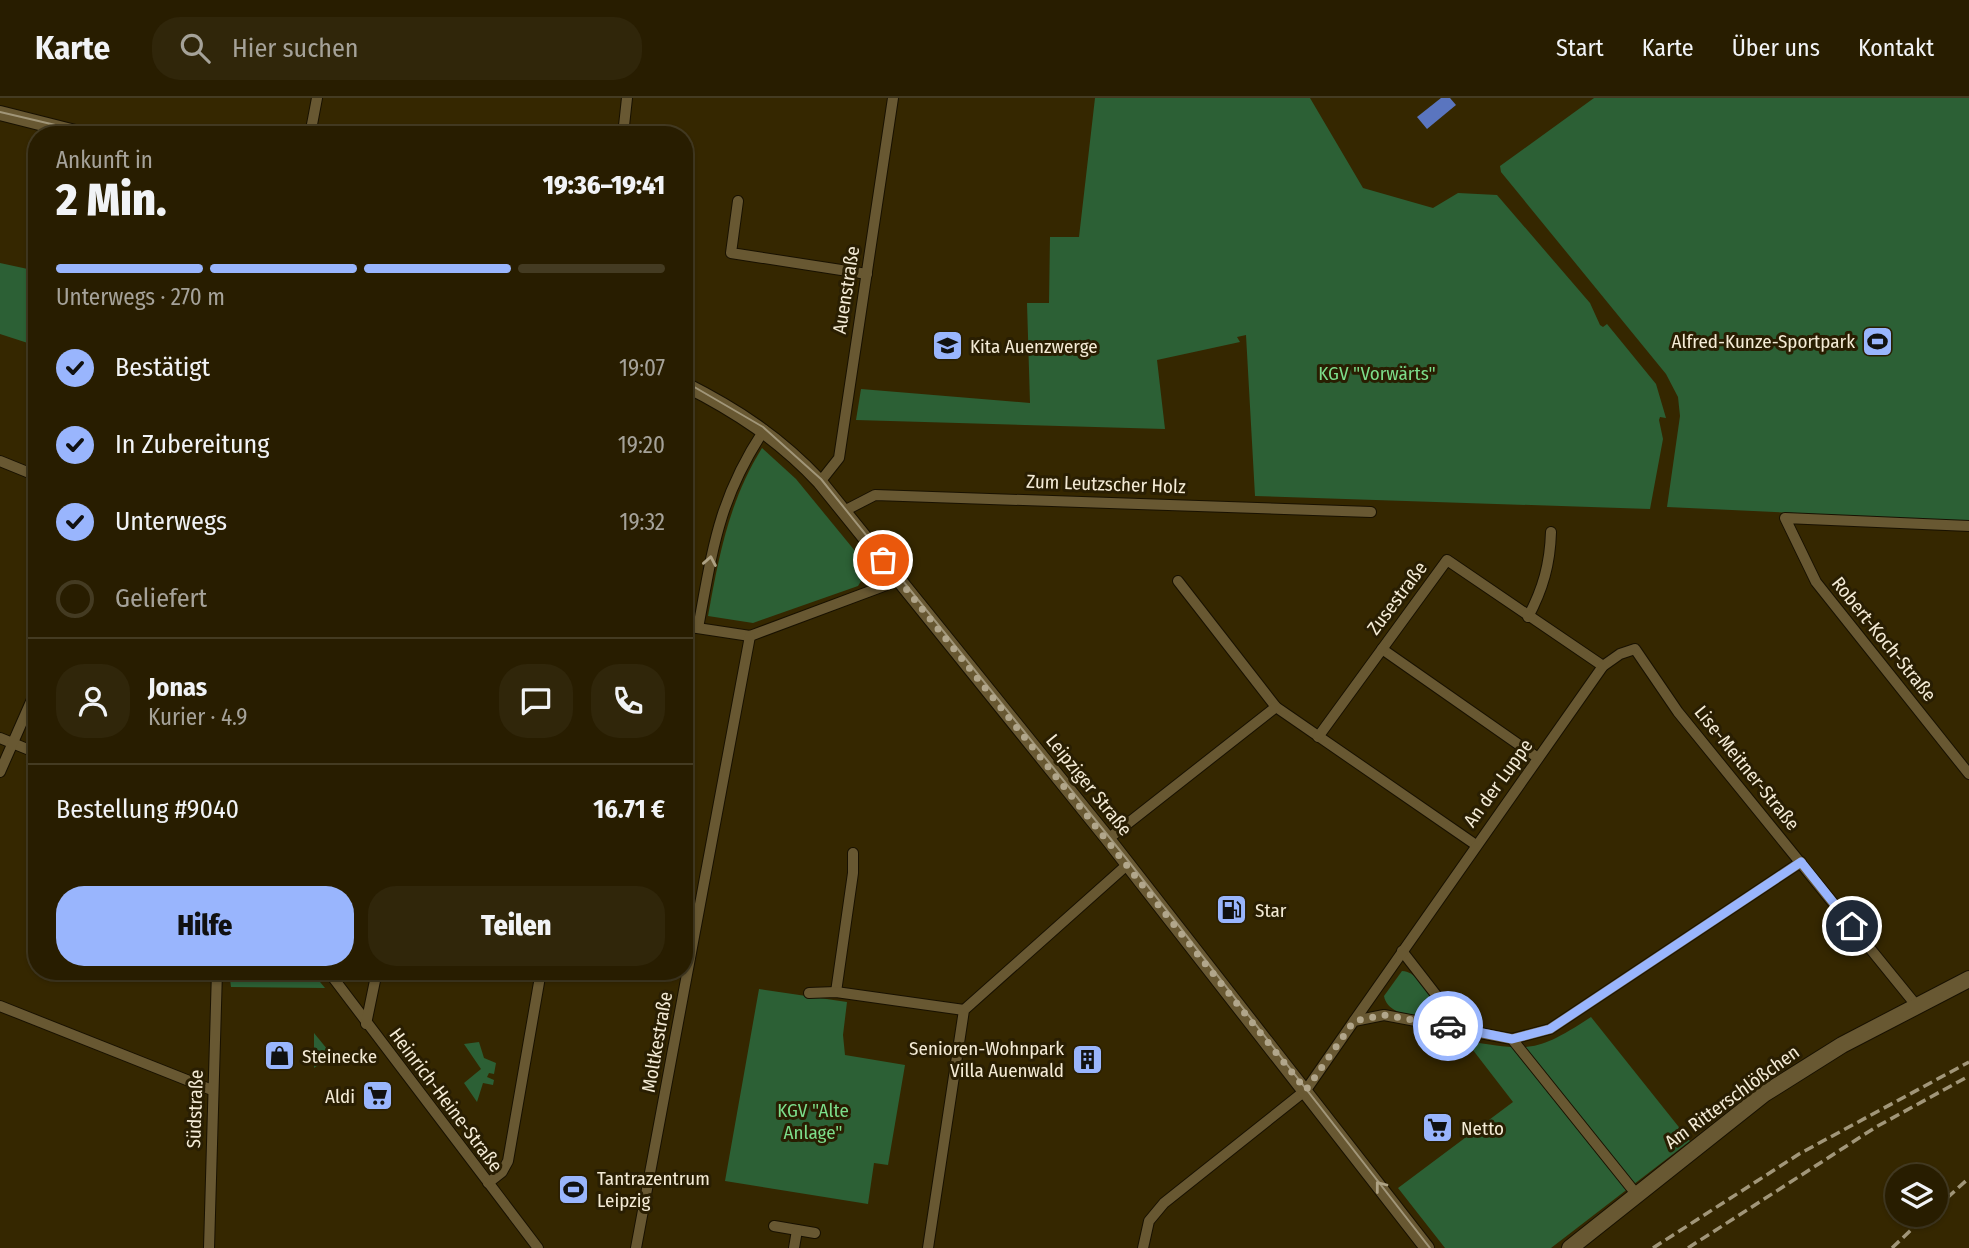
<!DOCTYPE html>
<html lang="de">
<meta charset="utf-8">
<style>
:root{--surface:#281d00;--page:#30260a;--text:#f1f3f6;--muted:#a5a299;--line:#443b22;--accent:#99b5fd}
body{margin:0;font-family:"Fira Sans Condensed",sans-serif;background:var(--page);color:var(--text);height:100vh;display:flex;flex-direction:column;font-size:26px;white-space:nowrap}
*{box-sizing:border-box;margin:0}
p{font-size:23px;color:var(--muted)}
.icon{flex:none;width:38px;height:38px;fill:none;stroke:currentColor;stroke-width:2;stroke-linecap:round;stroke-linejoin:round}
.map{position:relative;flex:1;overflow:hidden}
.drawer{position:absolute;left:28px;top:28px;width:665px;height:854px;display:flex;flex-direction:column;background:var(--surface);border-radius:28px;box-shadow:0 2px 5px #0004,0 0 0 2px var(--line)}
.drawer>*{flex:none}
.fabs{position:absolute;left:1885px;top:1066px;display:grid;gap:14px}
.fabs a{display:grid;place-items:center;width:63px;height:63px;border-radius:50%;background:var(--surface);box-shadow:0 2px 5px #0004,0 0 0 2px var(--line);font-size:35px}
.pin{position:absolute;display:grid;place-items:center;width:60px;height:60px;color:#fff;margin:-30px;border:4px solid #fff;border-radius:50%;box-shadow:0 2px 7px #0007}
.courier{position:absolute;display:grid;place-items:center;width:70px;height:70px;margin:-35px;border:5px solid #99b5fd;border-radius:50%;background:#fff;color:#222;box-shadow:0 2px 9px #0007}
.overview em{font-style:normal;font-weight:800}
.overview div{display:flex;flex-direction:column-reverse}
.overview{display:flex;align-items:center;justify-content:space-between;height:119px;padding:0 28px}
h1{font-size:46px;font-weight:800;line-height:52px}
.bar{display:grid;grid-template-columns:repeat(4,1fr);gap:10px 7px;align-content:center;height:84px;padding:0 28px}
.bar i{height:9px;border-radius:5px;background:var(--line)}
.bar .on{background:var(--accent)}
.bar p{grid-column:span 4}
.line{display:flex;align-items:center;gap:18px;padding:0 28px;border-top:2px solid var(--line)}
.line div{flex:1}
.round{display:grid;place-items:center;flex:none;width:74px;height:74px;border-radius:28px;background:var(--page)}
ol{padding:0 28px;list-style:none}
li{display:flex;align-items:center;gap:21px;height:77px}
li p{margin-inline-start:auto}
li .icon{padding:7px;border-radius:50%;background:var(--accent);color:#111;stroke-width:4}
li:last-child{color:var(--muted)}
li i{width:38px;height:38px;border:4px solid var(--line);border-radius:50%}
.button{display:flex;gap:14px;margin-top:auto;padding:14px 28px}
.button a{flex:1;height:80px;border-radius:28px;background:var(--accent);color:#111;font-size:28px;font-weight:800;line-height:80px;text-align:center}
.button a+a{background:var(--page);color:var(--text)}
header{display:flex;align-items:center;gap:42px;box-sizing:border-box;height:98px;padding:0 35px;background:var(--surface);border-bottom:2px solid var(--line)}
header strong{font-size:33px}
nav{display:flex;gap:38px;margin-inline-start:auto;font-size:24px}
.search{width:490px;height:63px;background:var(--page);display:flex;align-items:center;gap:18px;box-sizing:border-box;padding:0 24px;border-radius:28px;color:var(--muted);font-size:26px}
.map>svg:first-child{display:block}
</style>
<header>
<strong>Karte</strong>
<div class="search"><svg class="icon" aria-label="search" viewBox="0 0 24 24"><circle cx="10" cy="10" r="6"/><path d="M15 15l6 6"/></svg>Hier suchen</div>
<nav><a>Start</a><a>Karte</a><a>Über uns</a><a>Kontakt</a></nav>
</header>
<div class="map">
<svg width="1969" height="1150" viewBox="0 0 1969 1150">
<rect width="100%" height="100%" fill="#352700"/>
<g fill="#2c6035">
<path d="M1095,0H1310L1363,90L1433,110L1458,95L1497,97L1590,205L1600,227L1603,229L1607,226L1656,286L1666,320L1660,319L1659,322L1663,341L1650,411L1255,398L1246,237L1237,239L1240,244L1157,262L1165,331L856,322L861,291L1030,305L1027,205H1049L1050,139H1079Z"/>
<path d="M1594,0H1969V423L1667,409L1680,318L1678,299L1666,276L1501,74L1500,68Z"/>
<path d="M0,165L37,173V248L0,236Z"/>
<path d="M762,350L796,381L869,470L858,488L753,525L708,518C719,457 729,403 762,350Z"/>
<path d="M229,873H311L325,890L231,889Z"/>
<path d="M1402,873C1416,873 1434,897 1436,911L1430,916C1415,920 1387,916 1384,898Z"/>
<path d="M759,891L847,904L843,937L845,957L905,967L888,1067L874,1065L868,1106L725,1083Z"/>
<path d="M1591,919L1690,1043L1551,1150H1445L1398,1090L1513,1004L1466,943C1530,953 1536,955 1591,919Z"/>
<path d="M314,935L332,957L314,970Z"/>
<path d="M479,944L484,960L496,965L494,976L489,975L487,979L494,982L493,987L483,985L477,1004L464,985L481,971L464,946Z"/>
</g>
<path fill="#5a75bf" d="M1441,0H1450L1456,7L1427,31L1417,19Z"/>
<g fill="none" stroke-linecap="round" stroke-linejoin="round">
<defs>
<g id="minor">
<path d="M310,37L317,0"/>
<path d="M623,37L627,0"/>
<path d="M738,103L731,155L867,176"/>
<path d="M0,363L37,378"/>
<path d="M820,384L839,360L893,0"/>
<path d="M844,413L875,397L1371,414"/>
<path d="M1969,428L1785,420L1816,484L1969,676"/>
<path d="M1178,483L1276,609L1476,747"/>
<path d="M1528,519C1543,491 1550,466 1551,434"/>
<path d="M684,528L750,538L900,482"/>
<path d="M698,530C713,450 718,402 764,332"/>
<path d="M1382,551L1538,660"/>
<path d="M1318,639L1447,462L1603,568"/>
<path d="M0,640L37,655"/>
<path d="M0,674L37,590"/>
<path d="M1108,741L1276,609"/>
<path d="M1402,853L1440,902L1448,928"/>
<path d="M328,873L538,1150"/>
<path d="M836,894L853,775V755"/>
<path d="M809,895L836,894L964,912"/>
<path d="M0,908L212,992"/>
<path d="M1354,923L1603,568L1620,556L1635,551L1678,614L1916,907"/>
<path d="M366,926L377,873"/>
<path d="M1512,941L1637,1097"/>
<path d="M488,1085L502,1074L508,1063L541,873"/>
<path d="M774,1128L815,1135"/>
<path d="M209,1150L217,873"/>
<path d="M636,1150L750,538"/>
<path d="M794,1150L797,1132"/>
<path d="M928,1150L964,912L1128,766"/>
<path d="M1143,1150L1149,1123L1164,1105L1306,992L1354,923L1384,917L1512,941L1550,931L1801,764"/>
</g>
<g id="tertiary">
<path d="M0,15L87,37"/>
<path d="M684,286C736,312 780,341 820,384L1108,741L1427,1150"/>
</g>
<path id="secondary" d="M1570,1150L1764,996L1842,947L1969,881"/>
</defs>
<use href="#minor" stroke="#181101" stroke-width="12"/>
<use href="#tertiary" stroke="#181101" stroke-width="16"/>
<use href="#secondary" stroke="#181101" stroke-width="18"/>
<use href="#minor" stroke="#685832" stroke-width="10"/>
<use href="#tertiary" stroke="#685832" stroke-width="14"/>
<use href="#secondary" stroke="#685832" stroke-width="16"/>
<g stroke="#a19679" stroke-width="2">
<path d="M0,14L98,37"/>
<path d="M684,283L763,329L821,381L1126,760L1430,1150"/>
</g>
<g stroke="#a19679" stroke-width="3.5" stroke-dasharray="10 5" stroke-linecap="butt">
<path d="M1936,1110L1969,1080"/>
<path d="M1653,1150L1799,1056L1969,964"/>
<path d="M1688,1150L1876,1029L1969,978"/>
<path d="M1892,1150L1928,1116"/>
</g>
</g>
<defs><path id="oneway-chevron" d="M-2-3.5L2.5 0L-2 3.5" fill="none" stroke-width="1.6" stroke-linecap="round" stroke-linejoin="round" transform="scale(1.75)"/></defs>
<g stroke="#aea284">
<use href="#oneway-chevron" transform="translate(710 463) rotate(-80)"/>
<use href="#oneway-chevron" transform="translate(1380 1088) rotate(-128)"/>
</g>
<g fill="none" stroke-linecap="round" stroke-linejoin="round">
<path stroke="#b1a68b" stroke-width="7" stroke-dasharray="0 12.6" d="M883,462L1306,992L1354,923L1384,917L1448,928"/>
<path stroke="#99b5fd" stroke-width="9" d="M1448,928L1512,941L1550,931L1801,764L1852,828"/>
</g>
<defs>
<symbol id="stadium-square" viewBox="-11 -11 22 22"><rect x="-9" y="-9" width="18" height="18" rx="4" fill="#99b5fd" stroke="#291e02"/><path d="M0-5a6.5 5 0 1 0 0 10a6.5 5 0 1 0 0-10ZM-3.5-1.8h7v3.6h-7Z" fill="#111"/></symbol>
<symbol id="school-square" viewBox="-11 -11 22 22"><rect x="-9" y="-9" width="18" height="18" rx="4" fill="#99b5fd" stroke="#291e02"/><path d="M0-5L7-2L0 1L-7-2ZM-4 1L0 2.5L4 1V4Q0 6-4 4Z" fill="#111"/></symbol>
<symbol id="fuel-square" viewBox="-11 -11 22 22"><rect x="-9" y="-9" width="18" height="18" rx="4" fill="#99b5fd" stroke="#291e02"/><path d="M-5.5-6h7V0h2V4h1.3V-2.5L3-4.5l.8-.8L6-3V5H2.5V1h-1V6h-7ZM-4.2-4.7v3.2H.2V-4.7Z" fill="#111"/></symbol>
<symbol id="shop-square" viewBox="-11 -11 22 22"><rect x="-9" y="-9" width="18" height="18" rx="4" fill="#99b5fd" stroke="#291e02"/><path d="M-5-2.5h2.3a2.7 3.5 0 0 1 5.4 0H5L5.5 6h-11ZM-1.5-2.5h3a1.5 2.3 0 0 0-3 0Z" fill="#111"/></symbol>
<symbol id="building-square" viewBox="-11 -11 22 22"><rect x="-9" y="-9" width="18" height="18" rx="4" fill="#99b5fd" stroke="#291e02"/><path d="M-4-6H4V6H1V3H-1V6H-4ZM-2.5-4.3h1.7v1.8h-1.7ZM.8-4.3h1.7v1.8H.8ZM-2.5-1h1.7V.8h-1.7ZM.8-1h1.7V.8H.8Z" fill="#111"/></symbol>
<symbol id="supermarket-square" viewBox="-11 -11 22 22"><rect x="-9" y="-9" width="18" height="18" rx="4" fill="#99b5fd" stroke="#291e02"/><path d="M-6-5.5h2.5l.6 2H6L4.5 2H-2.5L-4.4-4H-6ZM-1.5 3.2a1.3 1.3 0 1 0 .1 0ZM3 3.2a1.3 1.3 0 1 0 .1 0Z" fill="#111"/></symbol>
</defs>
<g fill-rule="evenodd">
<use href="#stadium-square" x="1860" y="226" width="35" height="35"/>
<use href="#school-square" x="930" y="230" width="35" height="35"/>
<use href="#fuel-square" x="1214" y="794" width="35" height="35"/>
<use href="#shop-square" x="262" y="940" width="35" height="35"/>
<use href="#building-square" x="1070" y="944" width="35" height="35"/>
<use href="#supermarket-square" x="360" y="980" width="35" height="35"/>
<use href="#supermarket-square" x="1420" y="1012" width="35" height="35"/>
<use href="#stadium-square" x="556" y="1074" width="35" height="35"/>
</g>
<g text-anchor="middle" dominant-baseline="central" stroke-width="6" stroke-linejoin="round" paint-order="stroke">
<g font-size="19" fill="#f4ebd6" stroke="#291e02">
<text transform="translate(846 192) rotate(-81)">Auenstraße</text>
<text transform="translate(1106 386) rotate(2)">Zum Leutzscher Holz</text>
<text transform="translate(1397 500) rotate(-53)">Zusestraße</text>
<text transform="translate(1884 541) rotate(51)">Robert-Koch-Straße</text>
<text transform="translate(1747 670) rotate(51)">Lise-Meitner-Straße</text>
<text transform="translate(1498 685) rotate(-54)">An der Luppe</text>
<text transform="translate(1089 687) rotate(51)">Leipziger Straße</text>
<text transform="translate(657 944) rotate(-80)">Moltkestraße</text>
<text transform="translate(1732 999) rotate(-36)">Am Ritterschlößchen</text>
<text transform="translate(446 1002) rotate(53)">Heinrich-Heine-Straße</text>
<text transform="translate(195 1011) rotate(-88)">Südstraße</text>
</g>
<g font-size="19" fill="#f4ebd6" stroke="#291e02" text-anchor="start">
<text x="1855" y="243" text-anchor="end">Alfred-Kunze-Sportpark</text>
<text x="970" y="248">Kita Auenzwerge</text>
<text x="1255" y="812">Star</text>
<text x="1064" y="950" text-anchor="end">Senioren-Wohnpark<tspan x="1064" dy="22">Villa Auenwald</tspan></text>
<text x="302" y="958">Steinecke</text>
<text x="355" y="998" text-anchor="end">Aldi</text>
<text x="1461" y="1030">Netto</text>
<text x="597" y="1080">Tantrazentrum<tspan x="597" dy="22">Leipzig</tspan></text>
</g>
<g font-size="19" fill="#7cdd8a" stroke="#291e02">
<text x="1377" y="275">KGV "Vorwärts"</text>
<text x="813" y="1012">KGV "Alte<tspan x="813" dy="22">Anlage"</tspan></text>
</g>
</g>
</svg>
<div class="fabs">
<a><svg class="icon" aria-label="layers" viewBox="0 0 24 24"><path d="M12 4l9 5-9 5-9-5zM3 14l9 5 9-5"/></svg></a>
</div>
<div class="pin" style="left:883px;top:462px;background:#ea580c"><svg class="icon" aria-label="bag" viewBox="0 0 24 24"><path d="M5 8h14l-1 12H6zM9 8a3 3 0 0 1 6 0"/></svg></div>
<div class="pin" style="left:1852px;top:828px;background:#1f2937"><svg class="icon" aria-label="home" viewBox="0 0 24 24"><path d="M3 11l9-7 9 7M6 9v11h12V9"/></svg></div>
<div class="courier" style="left:1448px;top:928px"><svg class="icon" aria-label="car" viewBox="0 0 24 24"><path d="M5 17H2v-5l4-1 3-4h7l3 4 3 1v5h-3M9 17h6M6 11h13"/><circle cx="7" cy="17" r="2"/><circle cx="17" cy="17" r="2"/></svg></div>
<section class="drawer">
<div class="overview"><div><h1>2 Min.</h1><p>Ankunft in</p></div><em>19:36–19:41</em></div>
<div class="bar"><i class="on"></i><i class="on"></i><i class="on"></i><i></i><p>Unterwegs · 270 m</p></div>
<ol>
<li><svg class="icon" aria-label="check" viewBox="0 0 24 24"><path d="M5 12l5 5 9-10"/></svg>Bestätigt<p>19:07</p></li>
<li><svg class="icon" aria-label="check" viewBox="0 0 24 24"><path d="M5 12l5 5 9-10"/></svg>In Zubereitung<p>19:20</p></li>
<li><svg class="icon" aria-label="check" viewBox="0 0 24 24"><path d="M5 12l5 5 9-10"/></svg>Unterwegs<p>19:32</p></li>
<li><i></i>Geliefert</li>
</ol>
<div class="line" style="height:126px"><a class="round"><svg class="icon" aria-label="person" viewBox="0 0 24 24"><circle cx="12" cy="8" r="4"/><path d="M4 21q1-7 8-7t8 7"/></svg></a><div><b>Jonas</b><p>Kurier · 4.9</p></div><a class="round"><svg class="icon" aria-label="chat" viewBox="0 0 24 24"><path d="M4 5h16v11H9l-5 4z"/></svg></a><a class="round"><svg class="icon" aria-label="phone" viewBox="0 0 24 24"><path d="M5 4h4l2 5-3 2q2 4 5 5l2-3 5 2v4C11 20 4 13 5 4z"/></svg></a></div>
<div class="line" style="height:91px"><div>Bestellung #9040</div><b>16.71 €</b></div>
<div class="button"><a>Hilfe</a><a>Teilen</a></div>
</section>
</div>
